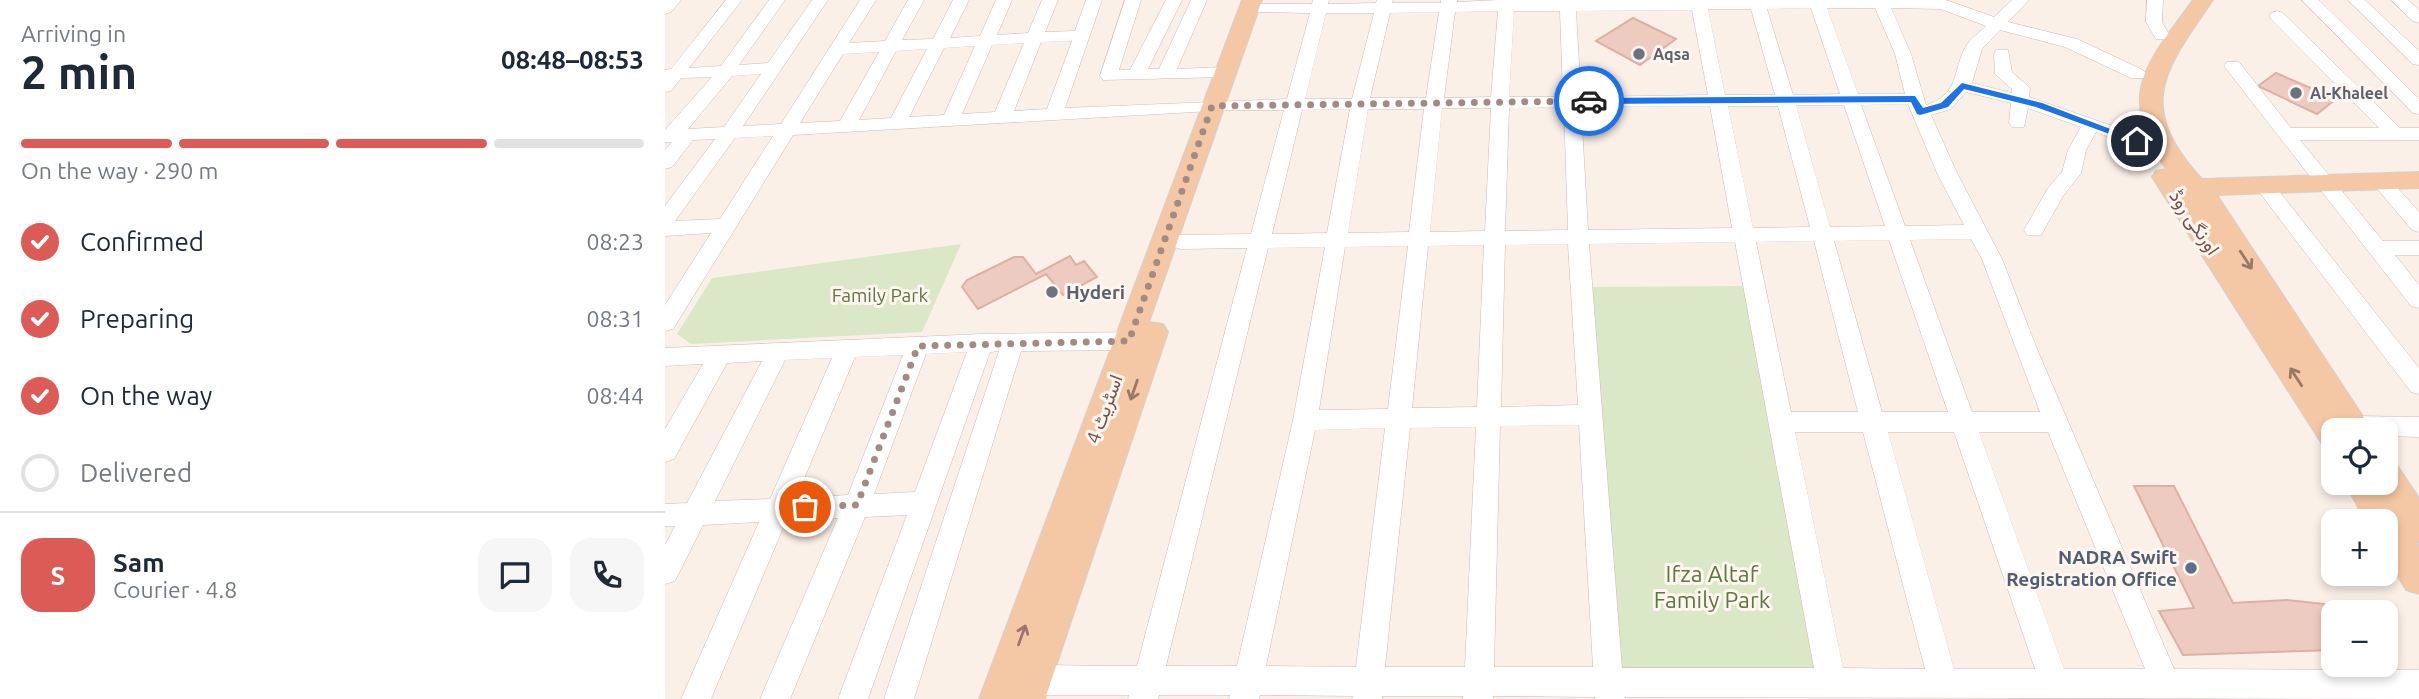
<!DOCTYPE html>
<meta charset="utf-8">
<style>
:root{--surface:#fff;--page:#f6f6f7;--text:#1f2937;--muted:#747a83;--line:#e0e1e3;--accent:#dc5b56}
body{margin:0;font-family:Ubuntu,Vazirmatn,sans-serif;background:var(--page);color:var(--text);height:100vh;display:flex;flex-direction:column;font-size:26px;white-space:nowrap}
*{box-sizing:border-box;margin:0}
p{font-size:23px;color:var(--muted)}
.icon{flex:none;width:38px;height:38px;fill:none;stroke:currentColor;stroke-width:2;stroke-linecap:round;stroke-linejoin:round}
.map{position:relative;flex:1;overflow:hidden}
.drawer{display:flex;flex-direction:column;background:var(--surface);width:665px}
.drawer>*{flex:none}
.tools{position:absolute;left:1656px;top:418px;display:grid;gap:14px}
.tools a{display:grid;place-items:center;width:77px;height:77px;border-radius:14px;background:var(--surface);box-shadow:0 4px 10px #0003;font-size:35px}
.pin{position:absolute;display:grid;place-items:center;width:60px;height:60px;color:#fff;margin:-30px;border:4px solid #fff;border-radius:50%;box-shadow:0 2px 7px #0007}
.courier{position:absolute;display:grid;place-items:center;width:70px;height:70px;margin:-35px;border:5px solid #1a73e8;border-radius:50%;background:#fff;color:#222;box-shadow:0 2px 9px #0007}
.headline em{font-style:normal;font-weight:600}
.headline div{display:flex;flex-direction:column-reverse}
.headline{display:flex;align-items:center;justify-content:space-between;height:119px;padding:0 21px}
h1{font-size:46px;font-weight:600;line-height:52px}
.bar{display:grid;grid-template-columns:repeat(4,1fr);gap:10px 7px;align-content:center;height:84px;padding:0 21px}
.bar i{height:9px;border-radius:5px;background:var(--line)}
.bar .on{background:var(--accent)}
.bar p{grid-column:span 4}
.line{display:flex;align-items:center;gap:18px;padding:0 21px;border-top:2px solid var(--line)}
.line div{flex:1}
.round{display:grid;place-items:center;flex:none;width:74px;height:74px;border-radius:21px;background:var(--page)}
ol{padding:0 21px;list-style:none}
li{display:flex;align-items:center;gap:21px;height:77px}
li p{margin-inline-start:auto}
li .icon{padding:7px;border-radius:50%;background:var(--accent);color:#fff;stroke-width:4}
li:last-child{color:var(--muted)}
li i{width:38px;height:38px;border:4px solid var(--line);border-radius:50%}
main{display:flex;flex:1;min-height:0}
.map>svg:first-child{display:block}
</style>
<main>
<section class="drawer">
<div class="headline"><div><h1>2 min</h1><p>Arriving in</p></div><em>08:48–08:53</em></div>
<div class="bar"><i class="on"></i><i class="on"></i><i class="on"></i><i></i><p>On the way · 290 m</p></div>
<ol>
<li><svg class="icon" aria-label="check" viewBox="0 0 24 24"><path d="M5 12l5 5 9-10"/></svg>Confirmed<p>08:23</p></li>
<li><svg class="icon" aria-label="check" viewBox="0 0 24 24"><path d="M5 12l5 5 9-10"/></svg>Preparing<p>08:31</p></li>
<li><svg class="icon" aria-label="check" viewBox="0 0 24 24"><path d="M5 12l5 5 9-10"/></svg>On the way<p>08:44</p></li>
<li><i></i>Delivered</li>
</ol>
<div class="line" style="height:126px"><b class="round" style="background:var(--accent);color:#fff">S</b><div><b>Sam</b><p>Courier · 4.8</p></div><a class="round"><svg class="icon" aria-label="chat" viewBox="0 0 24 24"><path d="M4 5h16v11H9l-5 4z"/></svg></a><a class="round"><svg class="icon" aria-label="phone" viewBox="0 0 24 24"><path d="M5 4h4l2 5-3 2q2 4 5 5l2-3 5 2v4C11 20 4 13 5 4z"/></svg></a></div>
</section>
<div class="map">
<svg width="1754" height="699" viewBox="0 0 1754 699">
<rect width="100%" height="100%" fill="#fbf0e8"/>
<g fill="#dae8c7">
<path d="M296,244L257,332L26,344L12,334L47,278Z"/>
<path d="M1089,286L1167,683L944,682L917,287Z"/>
</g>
<g fill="#eecbc1" stroke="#e0afa3" stroke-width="2">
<path d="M968,18L1011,39L975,65L931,41Z"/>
<path d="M1611,73L1671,99L1652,114L1593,86Z"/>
<path d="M405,256L411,265L419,261L432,277L398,295L381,274L313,309L297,287L302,280L349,257H358L371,274Z"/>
<path d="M1469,486H1509L1568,603L1622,600L1695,608L1697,612H1668V650L1518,655L1494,611L1529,608Z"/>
</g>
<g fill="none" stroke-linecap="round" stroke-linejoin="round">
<defs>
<g id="minor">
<path d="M0,0H16L6,12L0,14Z"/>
<path d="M61,0H77L24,68L56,66L104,0H120L74,65L103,63L147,0H163L78,126L116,124L195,0H211L184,43L220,41L243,0H259L237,40L268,39L288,0H304L285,38L315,36L331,0H347L332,35L363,33L377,0H393L380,32L410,31L421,0H437L400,108L622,99L645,13L590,12L588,9L596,4H647L648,0H664L663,4L711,3L712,0H728L727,3H776V0H792V2L834,0H1281L1329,17L1347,0H1364L1343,22L1412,39L1478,70L1481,74L1478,78H1466L1400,47L1335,30L1317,49L1307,83L1347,93V89L1330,74L1329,54L1331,50H1343L1347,72L1365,88L1364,97L1479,137L1481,141L1479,145H1465L1431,132L1421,150L1416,173L1398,196L1376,235H1362L1359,230L1383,188L1397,172L1403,150L1416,127L1363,108L1359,127H1347L1344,123L1346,103L1301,92L1286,109L1266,115L1292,173L1337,259L1372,349L1509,669L1754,670V699L960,697V699H930V697L828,696V699H798V696H717V699H687L688,696L595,695L594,699H564L565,695H494L493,699H463L464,695H367L357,690L352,680L357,670L367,665L472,666L582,248L516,249L509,247L506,242L509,237L516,235L586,234L619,110H563L128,135L8,329L0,331V305L46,233L0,236V206L50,139L28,140L7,167L0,169V150L7,142H0V130L47,77L16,78L6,91L0,92V70L6,69ZM1146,8L1175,94L1128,95L1102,9ZM1162,8H1210L1230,54L1240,94H1193ZM1226,8L1276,9L1321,26C1315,32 1305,39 1301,46C1287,71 1295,95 1261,105L1246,54ZM1043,9H1086L1110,95H1060ZM1027,10L1043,95L916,97L911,11ZM833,11L826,97L779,98L790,12ZM849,11H895L898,97H844ZM774,12L761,98H705L725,13ZM661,13H709L687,99H640ZM407,41L382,109L349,111L376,42ZM359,43L330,112L297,114L327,45ZM310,46L279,115L244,117L279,48ZM262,49L226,118L194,120L231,51ZM214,52L175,121L135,123L178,54ZM96,74L59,127L23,129L67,76ZM1243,104L1272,173L1299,225L1240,226L1196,105ZM1131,105H1179L1220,226L1165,227ZM1045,106L1067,228L923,230L916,107ZM1063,106H1113L1145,227L1088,228ZM899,107L903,230L840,231L844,108ZM777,108H826L820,231L765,232ZM685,109L662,233L607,234L637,110ZM703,109H759L744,232L683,233ZM108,136L55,219L10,221L70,138ZM1306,239L1317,259L1375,412H1307L1245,240ZM1224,240L1283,412H1217L1169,241ZM1149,241L1193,412H1126L1091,242ZM1070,242L1149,668H957L924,244ZM903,244L913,405L836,407L840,245ZM819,245L812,407L747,408L763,246ZM743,246L723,409L654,410L680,247ZM660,247L628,420L572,666H501L603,248ZM914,425L928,667H829L835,426ZM811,427L800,667H720L745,428ZM720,428L691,667L601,666L650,430ZM1130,432H1198L1260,669L1178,668ZM1223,432H1289L1370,669H1289ZM1314,432H1383L1480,669H1399Z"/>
<path d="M460,0H476L454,70H465L501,0H517L483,69H494L526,0H542L512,69L560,67L569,72L560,77L438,80L435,76Z"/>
<path d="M1482,0H1498L1497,22L1505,36L1503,39H1491L1481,22Z"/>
<path d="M1637,0H1654L1754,99V114L1748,113Z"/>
<path d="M1683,0H1700L1754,51V65L1748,64Z"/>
<path d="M1726,0H1743L1754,10V23L1748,21Z"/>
<path d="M1612,11L1618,13L1735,128H1754V140H1635L1718,241H1754V255H1730L1754,285V308L1746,306L1559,66L1562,62H1574L1626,128H1714L1606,19L1604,16L1606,13Z"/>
<path d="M1716,175L1723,177L1754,212V232L1747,230L1709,185L1706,181L1709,177Z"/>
<path d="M1599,179L1606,181L1754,368V394L1746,392L1592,189L1589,185L1592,181Z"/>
<path d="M480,332L488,335L491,341L488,347L480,350L356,351L249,699H219L334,351L325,352L203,699H173L242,515L200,517L125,699H95L173,518L121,521L46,699H16L94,522L38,525L10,581L0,584V545L10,526H0V504L22,503L97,361L62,363L9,459L0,462V429L38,364L0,366V348L317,334ZM302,352L250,492L209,494L261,354ZM238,355L183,495L131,498L190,357ZM167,358L105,499L50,501L120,360Z"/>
<path d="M1689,416L1754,417V437L1720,436V430H1679L1677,426L1680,419Z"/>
</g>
<g id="major">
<path d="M577,0H597L484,322L498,324L503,332L380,699H314Z"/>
<path d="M1528,0H1548C1500,70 1469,105 1537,179L1754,172V188L1552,195L1707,430H1668V448L1657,444L1487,177L1491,171L1501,169C1450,93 1481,65 1528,0Z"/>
<path d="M1720,461L1732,465L1754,498V542L1751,541L1754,546V594L1741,590L1720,554V522H1701L1680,483H1720Z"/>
</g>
</defs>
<use href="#minor" stroke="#ceb9b2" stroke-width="1"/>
<use href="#major" stroke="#d8cfcd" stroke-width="2"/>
<use href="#minor" fill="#fff" fill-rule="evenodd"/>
<use href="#major" fill="#f5c8a5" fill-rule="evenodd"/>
</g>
<defs><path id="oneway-shaft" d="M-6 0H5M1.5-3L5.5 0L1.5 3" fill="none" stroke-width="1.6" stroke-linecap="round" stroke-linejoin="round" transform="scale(1.75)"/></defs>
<g stroke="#9a7768">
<use href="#oneway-shaft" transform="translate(1581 260) rotate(57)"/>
<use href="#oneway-shaft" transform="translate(1631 377) rotate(-123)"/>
<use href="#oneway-shaft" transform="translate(469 390) rotate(109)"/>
<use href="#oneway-shaft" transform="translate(357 635) rotate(-70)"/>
</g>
<path fill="#1a73e8" d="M1297,83L1377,103L1477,141L1469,143L1371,107L1299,89L1283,107L1255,115L1252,114L1246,102L924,104L919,101L924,98L1250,96L1258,108L1276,103Z"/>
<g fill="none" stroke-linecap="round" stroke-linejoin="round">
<path stroke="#a38b84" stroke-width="7" stroke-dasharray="0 12.6" d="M140,507L192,505L253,346L464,341L547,106L924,101"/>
</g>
<g fill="#6b7280" stroke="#fef5ee" stroke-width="2.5">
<circle cx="974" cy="54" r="7"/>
<circle cx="1631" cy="93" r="7"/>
<circle cx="387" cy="292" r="7"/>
</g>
<circle fill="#5c6f8a" stroke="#fef5ee" stroke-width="2.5" cx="1526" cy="568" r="7"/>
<g text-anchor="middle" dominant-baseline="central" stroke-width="6" stroke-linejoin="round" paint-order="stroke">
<g font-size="16" font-weight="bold" fill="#5b616d" stroke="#fef5ee" text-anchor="start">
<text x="988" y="54">Aqsa</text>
<text x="1645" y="93">Al-Khaleel</text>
</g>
<g font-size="19" fill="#73544e" stroke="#fef5ee">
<text transform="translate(1530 222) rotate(56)">اورنگی روڈ</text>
<text transform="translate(439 409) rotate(-70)">اسٹریٹ 4</text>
</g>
<g font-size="19" font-weight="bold" fill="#5b616d" stroke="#fef5ee" text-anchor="start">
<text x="401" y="292">Hyderi</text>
</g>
<g font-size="19" fill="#5e7846" stroke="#fef5ee">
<text x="215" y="295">Family Park</text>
</g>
<g font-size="19" font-weight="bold" fill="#4e5e75" stroke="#fef5ee" text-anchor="end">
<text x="1512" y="557">NADRA Swift<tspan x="1512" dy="22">Registration Office</tspan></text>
</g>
<g font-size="23" fill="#5e7846" stroke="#fef5ee">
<text x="1047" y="573">Ifza Altaf<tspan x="1047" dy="26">Family Park</tspan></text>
</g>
</g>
</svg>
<div class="tools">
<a><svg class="icon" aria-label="locate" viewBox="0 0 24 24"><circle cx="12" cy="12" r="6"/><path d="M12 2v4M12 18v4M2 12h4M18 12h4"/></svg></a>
<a>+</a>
<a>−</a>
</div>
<div class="pin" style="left:140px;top:507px;background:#ea580c"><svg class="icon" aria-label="bag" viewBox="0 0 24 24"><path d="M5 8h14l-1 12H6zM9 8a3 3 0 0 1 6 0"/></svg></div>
<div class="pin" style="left:1472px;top:141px;background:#1f2937"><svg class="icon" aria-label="home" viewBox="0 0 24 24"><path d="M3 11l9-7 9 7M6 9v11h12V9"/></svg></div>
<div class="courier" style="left:924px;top:101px"><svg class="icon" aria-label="car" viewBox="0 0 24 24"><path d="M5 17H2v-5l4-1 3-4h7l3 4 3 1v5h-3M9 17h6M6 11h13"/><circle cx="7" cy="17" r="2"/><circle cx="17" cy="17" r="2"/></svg></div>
</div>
</main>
